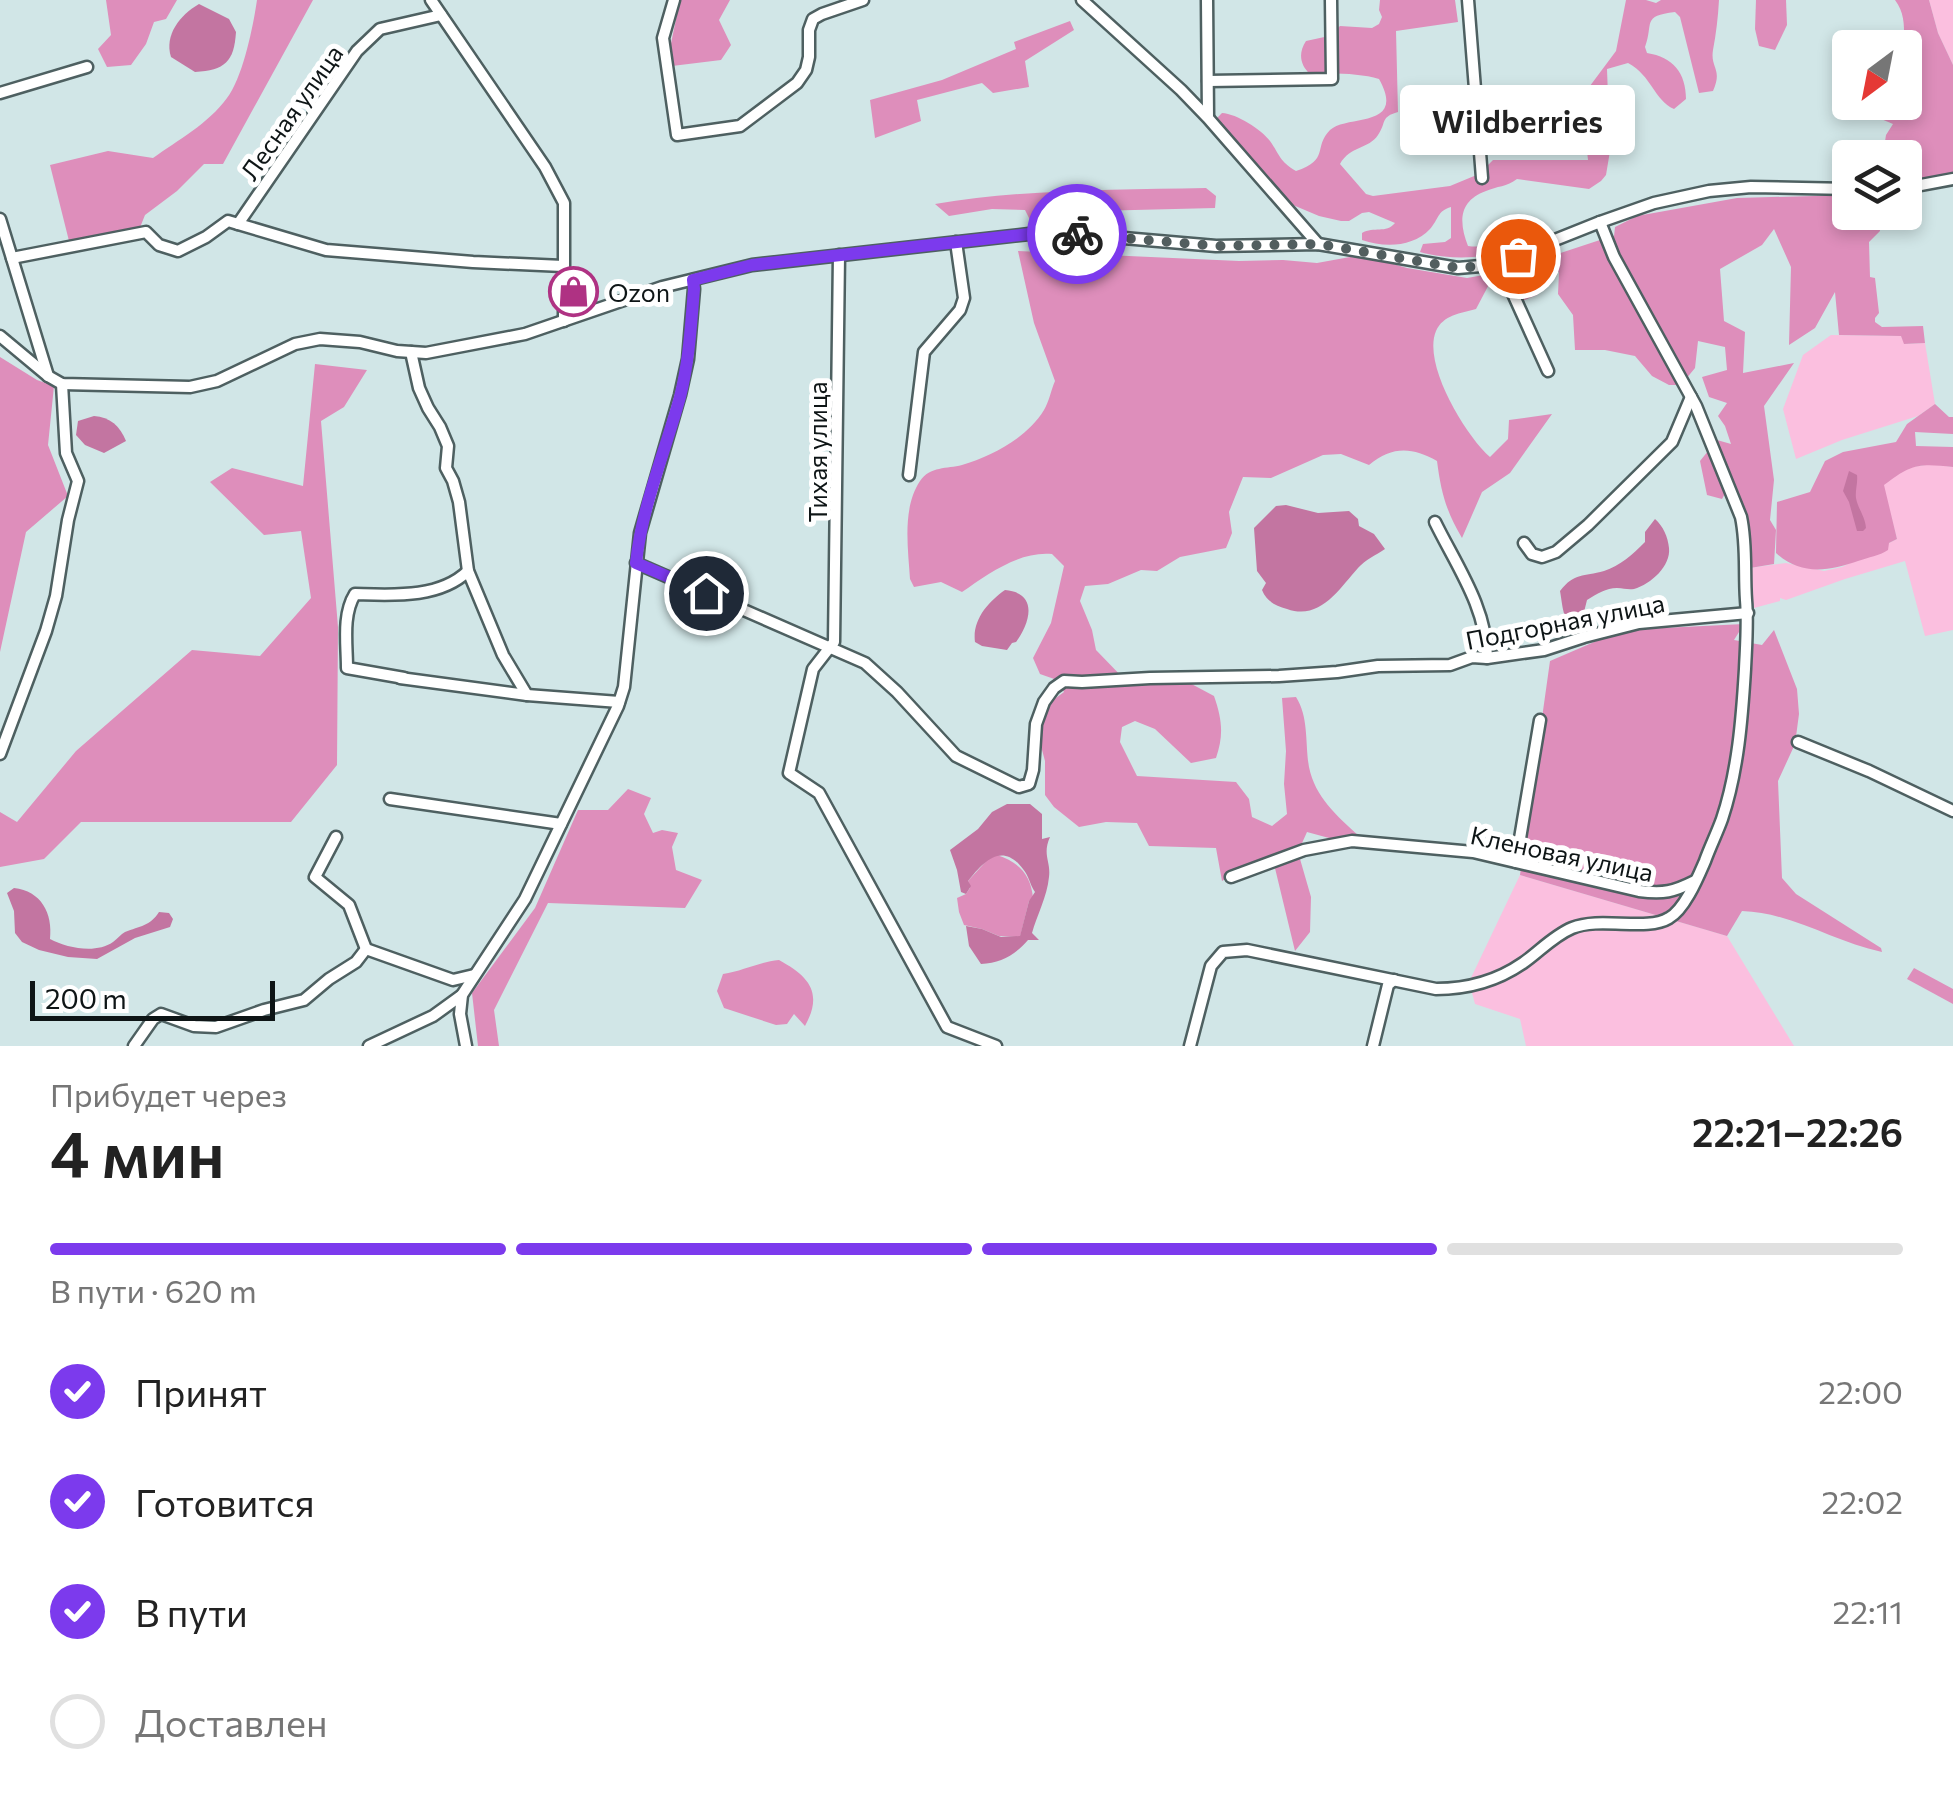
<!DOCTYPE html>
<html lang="ru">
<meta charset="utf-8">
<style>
:root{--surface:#fff;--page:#f2f2f2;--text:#222;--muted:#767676;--line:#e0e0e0;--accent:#7c3aed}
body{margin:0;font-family:Commissioner,sans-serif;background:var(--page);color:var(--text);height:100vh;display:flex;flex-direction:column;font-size:38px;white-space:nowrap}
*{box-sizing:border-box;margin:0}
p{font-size:32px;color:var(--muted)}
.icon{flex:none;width:55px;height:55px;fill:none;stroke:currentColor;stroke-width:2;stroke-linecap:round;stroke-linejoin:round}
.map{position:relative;height:1046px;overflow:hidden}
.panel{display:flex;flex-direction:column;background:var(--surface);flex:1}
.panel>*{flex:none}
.needle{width:65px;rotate:212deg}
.buttons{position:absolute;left:1832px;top:30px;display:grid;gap:20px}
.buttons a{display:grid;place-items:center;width:90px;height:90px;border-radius:10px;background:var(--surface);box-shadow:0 5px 15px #0003;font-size:50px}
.scale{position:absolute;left:30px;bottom:25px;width:245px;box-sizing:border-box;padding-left:10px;border:5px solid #0e1516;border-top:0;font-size:28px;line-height:35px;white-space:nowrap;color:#0e1516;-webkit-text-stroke:8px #fff;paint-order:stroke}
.pin{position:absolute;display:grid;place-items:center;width:85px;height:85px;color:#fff;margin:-42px;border:5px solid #fff;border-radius:50%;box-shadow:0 2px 10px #0007}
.courier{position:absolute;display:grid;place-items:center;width:100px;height:100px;margin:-50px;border:8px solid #7c3aed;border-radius:50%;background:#fff;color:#222;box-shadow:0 2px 12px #0007}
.bubble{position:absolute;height:70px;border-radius:10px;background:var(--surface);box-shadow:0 5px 15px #0003;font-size:32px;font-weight:600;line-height:70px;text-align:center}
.summary em{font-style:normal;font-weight:600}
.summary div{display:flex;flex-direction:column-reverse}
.summary{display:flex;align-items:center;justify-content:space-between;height:170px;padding:0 50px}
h1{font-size:65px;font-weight:600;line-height:75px}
.bar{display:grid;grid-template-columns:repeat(4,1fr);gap:15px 10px;align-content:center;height:120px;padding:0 50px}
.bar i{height:12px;border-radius:8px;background:var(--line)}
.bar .current{background:var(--accent)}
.bar p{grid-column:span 4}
ol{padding:0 50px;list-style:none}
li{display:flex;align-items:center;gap:30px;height:110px}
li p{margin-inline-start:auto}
li .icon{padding:10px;border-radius:50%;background:var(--accent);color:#fff;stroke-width:4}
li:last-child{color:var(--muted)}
li i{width:55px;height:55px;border:5px solid var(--line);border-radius:50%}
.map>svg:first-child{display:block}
</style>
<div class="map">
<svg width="1953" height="1046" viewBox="0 0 1953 1046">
<rect width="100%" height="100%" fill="#d1e6e7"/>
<g fill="#fbbfdf">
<path d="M1929,0H1953V65L1938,33Z"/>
<path d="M1831,335L1901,336L1905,344L1925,343L1935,404L1918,416L1842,440L1796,459L1783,409L1803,355Z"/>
<path d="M1932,464L1953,467V630L1925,636L1905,561L1845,579L1786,600L1780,598V601L1754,608V604L1751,603L1750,568L1786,563L1824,571L1842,567L1897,539L1883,485L1905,468Z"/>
<path d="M1520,875L1727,936L1794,1046H1526L1520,1019L1475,1004L1469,982Z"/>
</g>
<g fill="#de8ebb">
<path d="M106,0H177L166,19L154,22L146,44L131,65L107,67L98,49L111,35Z"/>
<path d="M257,0H313L223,164H204L177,191L145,215L139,230L69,241L50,165L108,151L153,158C178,140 208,124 227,98C243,77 253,27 257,0Z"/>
<path d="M680,0H730L719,20L731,45L721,60L672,66L668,58Z"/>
<path d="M1380,0H1455L1458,22L1396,31L1398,112C1380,117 1387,122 1378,135C1369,149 1350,146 1340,164L1366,194L1373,196L1450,186L1479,174L1493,160H1588L1581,98L1616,51L1626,0H1646L1656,3L1661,0H1719C1718,18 1716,34 1713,50C1710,68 1723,69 1713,91L1699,93L1680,17L1675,12C1641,16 1654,23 1645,47L1647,53C1673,57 1686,73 1686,99L1674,109C1654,100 1652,76 1628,63L1607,69L1610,151L1606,175L1601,181L1589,189L1517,179C1507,187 1497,186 1486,191C1458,201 1459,223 1468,246C1496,250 1499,231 1520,234C1502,263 1449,260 1420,252L1423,244L1445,242L1451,238V207C1437,211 1439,219 1430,229C1413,247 1385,248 1362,240V233C1374,226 1386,234 1395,223L1369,212L1362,213L1349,221H1341L1319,216L1293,205L1217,118L1222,113C1237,114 1261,129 1270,141C1280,155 1279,161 1296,171C1330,160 1313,147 1330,130C1347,114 1407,129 1379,79C1360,73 1331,73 1310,74C1300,65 1298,53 1306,41L1329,36L1340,26L1372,28L1379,24L1382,17L1379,10Z"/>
<path d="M1756,0H1786L1787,25L1775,50L1759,46L1755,29Z"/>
<path d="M1895,0H1929L1938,33L1953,65V174L1905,184V158H1850V185H1842L1836,181L1844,143L1855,142L1858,151L1884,148L1886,135L1893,124L1874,116L1865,109L1870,103L1905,102V82L1910,72C1896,52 1913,23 1895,0Z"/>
<path d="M1070,21L1074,30L1025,61L1029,87L993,93L982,83L917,100L921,121L875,138L870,100L942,80L1016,49L1014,42Z"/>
<path d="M1206,188L1216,196L1215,208L1094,211L1067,223L1034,228L1025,210L992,209L949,216L935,204C1024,189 1115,190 1206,188Z"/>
<path d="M1850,195V212L1878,213L1880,231L1869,242L1870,277L1875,278L1879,313L1875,318V322L1882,327L1923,326L1925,343L1904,344L1901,336L1839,335L1835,292L1815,328L1789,345L1791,267L1774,229L1762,245L1720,269L1724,321L1745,332L1743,373L1794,363L1764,406L1774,480L1770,520L1776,530L1774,564L1750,568L1748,518L1732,479L1728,475L1730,484L1722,499L1707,495L1700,461L1717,440L1731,444L1725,426L1718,416L1727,403L1709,397L1702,377L1727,370L1725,347L1698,341L1695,368L1681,385H1669L1652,376L1635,356L1605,350H1575L1573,315L1558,294L1559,272L1549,273L1537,295L1522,301L1512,269L1600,240L1613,246L1615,227L1637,216L1737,198Z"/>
<path d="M1018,251L1239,261L1283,260L1317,263L1350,257L1376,259L1407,268L1467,278L1495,273L1476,309C1461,313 1443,315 1436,331C1422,364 1466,436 1490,457L1508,439L1509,420L1552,414L1510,473L1482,492L1462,538C1446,511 1441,492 1437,461C1412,447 1392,446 1369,465L1341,454L1323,455L1271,478L1243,477L1229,512L1232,533L1226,548L1180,557L1157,571L1141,570L1108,584L1085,586L1080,601L1092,630L1096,650L1127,682L1184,680L1214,696C1222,719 1224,735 1216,758L1191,763L1155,729L1135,721L1122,727L1120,742L1137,776L1236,782L1249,799L1252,817L1272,826L1287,814L1284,784L1286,751L1282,698L1296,697C1309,717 1305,744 1309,767C1315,797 1337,816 1359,836L1340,841L1307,832L1298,852L1311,897L1310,932L1295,951L1274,864L1255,861L1222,881L1216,848L1149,846L1137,823L1106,822L1079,827L1054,807L1045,795V761L1038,735L1039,716L1049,703L1064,692L1057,680L1040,674L1033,658L1051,623L1064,566L1052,554C1019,551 988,574 962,592L941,582L914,587L910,579C908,548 902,508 920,481C930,466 947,469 962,465C992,456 1027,438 1044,410C1049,402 1051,390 1055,381L1034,323Z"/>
<path d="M0,357L37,380L54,386L48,445L68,496L26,532L0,652Z"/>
<path d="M315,364L367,370L344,407L321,421L338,627L337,765L291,822H81L44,859L0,867V812L17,822L76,751L192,650L260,656L311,598L301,531L264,535L210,482L232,468L303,486Z"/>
<path d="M1935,404L1949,417H1953V434L1915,432L1916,446L1953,447V467C1919,463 1911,464 1884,485L1897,539L1889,543L1888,550C1879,556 1869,557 1858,561C1829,571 1801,576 1776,553L1777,502L1810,492L1825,461L1843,452L1896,442L1907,424Z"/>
<path d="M1744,624L1734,640L1762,645L1774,630L1797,689L1799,714L1795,744L1778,781L1782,878L1796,894L1881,948L1882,952C1833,942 1794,913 1742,911L1727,936L1520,875L1550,661L1622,630Z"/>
<path d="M628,789L651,798L644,814L653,833L662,830L678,833L672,847L676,870L702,880L685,908L548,903L494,1010L499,1046H478L472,993L535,908L578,810H608Z"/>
<path d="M997,855C1019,862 1031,875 1033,898L1029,901L1020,937L999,936L982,929L964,925L959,912L957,898L966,894L970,888L968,881L990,857Z"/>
<path d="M779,960C810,977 823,993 805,1026L794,1014L787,1024L776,1025L724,1008L717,991L723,974C743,971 759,962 779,960Z"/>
<path d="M1914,968L1953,989V1004L1907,979Z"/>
</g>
<g fill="#c375a1">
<path d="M199,4L229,19L236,32C234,62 225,70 195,72L171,57C164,35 180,15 199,4Z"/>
<path d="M94,416C110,417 120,426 126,441L104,453L85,445L76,435L78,421Z"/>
<path d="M1849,471L1857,475C1858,483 1855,491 1856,498C1858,509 1865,516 1866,528L1863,531H1857L1849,502L1843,491Z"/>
<path d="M1286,505L1318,513L1349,511L1358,519L1359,526L1374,534L1385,549C1376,555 1365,560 1358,568C1339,589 1320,621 1287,609C1275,605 1267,602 1262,590L1266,583L1257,571L1254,528L1276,506Z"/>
<path d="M1655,519C1663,526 1668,537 1669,548C1671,566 1651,584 1634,589C1627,590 1624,588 1617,588C1606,588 1597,594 1587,600L1584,612L1589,621L1577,630C1562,621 1563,607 1560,591C1575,572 1583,577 1604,571C1620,566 1633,554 1645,542V532Z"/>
<path d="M1005,590C1039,593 1030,623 1016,642L1012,643L1007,650L982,646L975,642C972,620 988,602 1005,590Z"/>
<path d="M1007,804H1030L1042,814V839L1050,837C1042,855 1051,861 1049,877C1047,897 1037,915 1032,933L1039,940H1028C1015,955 1001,963 981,964L969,946L966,926L982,929L1001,937L1020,936L1029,901L1035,892C1030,885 1029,876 1023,869C1002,841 983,862 968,881L971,886L966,894L961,892L957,870L950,850L978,829L992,812Z"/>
<path d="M14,888C41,891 53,913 50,939C67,948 96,954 113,942C117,939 121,934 125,932C140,926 150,926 159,912L169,913L173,919L170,927L135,938L97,959L68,957L39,950L22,942L15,933L14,911L7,893Z"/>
</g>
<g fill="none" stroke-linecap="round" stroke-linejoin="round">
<defs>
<g id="minor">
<path d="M431,0L545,167L564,203V321"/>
<path d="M674,0L663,38L677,135L740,126L797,83L806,70L809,57V30L813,19L822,14L863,0"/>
<path d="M1082,0L1181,90L1208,118L1318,244"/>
<path d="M1207,0L1208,117"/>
<path d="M1468,0L1482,178"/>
<path d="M1208,81L1332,79L1331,0"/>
<path d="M0,93L87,67"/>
<path d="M1905,188L1953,179"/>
<path d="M0,219L48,376"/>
<path d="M238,224L357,51L380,29L441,15"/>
<path d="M839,255L834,642L813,669L789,773L819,793L947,1027L996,1046"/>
<path d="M12,258L146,232L159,245L178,251L206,237L228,221L326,250L473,262L563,266"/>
<path d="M1499,263L1548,371"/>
<path d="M0,336L48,376L62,384L190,387L217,381L295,344L320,339L360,342L397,351L426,353L525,334L662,287L752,265L1029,234L1066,233L1216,246L1318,244L1458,268L1492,265L1600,222L1654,203L1709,191L1751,187L1850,189"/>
<path d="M411,352L419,388L428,408L440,427L448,446L446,468L453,481L459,502L468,571L503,655L527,695"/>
<path d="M909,475L924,352L960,310L964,298L956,242"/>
<path d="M1435,522C1456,565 1487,608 1487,658"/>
<path d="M1524,543L1532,554L1542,557L1556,552L1588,525L1672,442L1691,397"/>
<path d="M636,563L865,663L897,692L956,756L1019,787L1029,784L1033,770L1036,724L1044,702L1054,688L1064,681L1082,682L1150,678L1279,676L1337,672L1378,666L1450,665L1472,657L1487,658L1544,650L1584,637L1639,623L1748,613"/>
<path d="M400,678L527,695L619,702"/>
<path d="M404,678L347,668C347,644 342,615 355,594C391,595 439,599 468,571"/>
<path d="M1798,742L1869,771L1953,811"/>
<path d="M0,754L46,631L56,596L68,520L78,481L66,453L62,384"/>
<path d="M390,799L561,824"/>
<path d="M336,837L315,877L349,905L366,949"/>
<path d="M1516,862L1540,720"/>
<path d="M1231,877L1304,850L1352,841L1473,852L1639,891C1664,894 1673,892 1695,881"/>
<path d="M366,949L453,980L474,975"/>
<path d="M134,1046L153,1019L161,1014L194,1026L216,1027L264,1010L304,1000L329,979L356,962L366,949"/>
<path d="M369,1046L433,1016L462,995"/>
<path d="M466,1046L460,1014L462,995L525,899L618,706L624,687L640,533L680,395L688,359L694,289L693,280"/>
<path d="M1190,1046L1211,966L1223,952L1247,950L1436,989C1467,989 1497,981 1523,963C1539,952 1553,936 1572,928C1601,916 1646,932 1669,918C1685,909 1698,877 1705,861C1710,847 1717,833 1722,819C1738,771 1742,719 1745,669C1746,646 1748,623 1746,600C1744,572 1747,545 1741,517L1696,406L1614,257L1600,222"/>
<path d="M1373,1046L1388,985L1394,980"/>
</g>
</defs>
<use href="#minor" stroke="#4e6061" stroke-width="15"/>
<use href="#minor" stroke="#fff" stroke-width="10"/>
</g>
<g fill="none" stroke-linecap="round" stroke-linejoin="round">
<path stroke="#525e5f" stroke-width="10" stroke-dasharray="0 18" d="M1077,234L1216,246L1318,244L1458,268L1492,265L1518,256"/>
<path stroke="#7c3aed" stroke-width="12" d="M706,593L636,563C642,506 665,452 680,397C689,362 691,325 694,289L693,280L752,265L796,260L1029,234H1077"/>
</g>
<defs>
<symbol id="shop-ring" viewBox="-11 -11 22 22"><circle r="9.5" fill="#fff" stroke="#af3283" stroke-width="1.5"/><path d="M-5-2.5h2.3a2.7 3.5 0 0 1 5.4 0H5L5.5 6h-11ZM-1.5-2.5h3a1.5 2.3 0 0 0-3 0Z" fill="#af3283"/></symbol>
</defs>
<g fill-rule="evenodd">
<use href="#shop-ring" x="546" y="264" width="55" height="55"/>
</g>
<g text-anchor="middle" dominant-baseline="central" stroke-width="10" stroke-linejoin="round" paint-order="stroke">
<g font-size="25" fill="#0e1516" stroke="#fff">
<text transform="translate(291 112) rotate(-55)">Лесная улица</text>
<text transform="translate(817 452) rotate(-90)">Тихая улица</text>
<text transform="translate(1565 621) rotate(-11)">Подгорная улица</text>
<text transform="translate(1562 853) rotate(12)">Кленовая улица</text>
</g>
<g font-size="25" fill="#0e1516" stroke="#fff" text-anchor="start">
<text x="608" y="292">Ozon</text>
</g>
</g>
</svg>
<div class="buttons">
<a><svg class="needle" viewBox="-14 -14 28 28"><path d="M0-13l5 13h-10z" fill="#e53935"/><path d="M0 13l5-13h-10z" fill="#767676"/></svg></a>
<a><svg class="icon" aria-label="layers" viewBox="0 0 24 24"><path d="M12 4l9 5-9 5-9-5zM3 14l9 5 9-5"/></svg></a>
</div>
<div class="scale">200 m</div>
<div class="pin" style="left:1518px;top:256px;background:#ea580c"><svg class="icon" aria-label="bag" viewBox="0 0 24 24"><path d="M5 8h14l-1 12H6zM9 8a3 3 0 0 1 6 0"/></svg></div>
<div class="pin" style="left:706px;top:593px;background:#1f2937"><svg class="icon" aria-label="home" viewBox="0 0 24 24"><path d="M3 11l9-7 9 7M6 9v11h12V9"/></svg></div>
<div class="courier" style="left:1077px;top:234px"><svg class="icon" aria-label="bike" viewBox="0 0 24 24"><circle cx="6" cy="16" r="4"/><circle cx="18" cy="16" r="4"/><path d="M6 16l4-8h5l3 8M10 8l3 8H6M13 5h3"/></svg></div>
<div class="bubble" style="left:1400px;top:85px;width:235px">Wildberries</div>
</div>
<section class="panel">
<div class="summary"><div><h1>4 мин</h1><p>Прибудет через</p></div><em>22:21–22:26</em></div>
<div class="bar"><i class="current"></i><i class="current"></i><i class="current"></i><i></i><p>В пути · 620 m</p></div>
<ol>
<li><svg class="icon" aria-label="check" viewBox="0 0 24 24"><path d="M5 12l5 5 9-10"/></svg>Принят<p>22:00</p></li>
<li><svg class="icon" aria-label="check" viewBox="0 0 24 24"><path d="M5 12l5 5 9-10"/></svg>Готовится<p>22:02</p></li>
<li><svg class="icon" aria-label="check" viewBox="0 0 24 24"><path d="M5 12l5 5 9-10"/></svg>В пути<p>22:11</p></li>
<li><i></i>Доставлен</li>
</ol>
</section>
